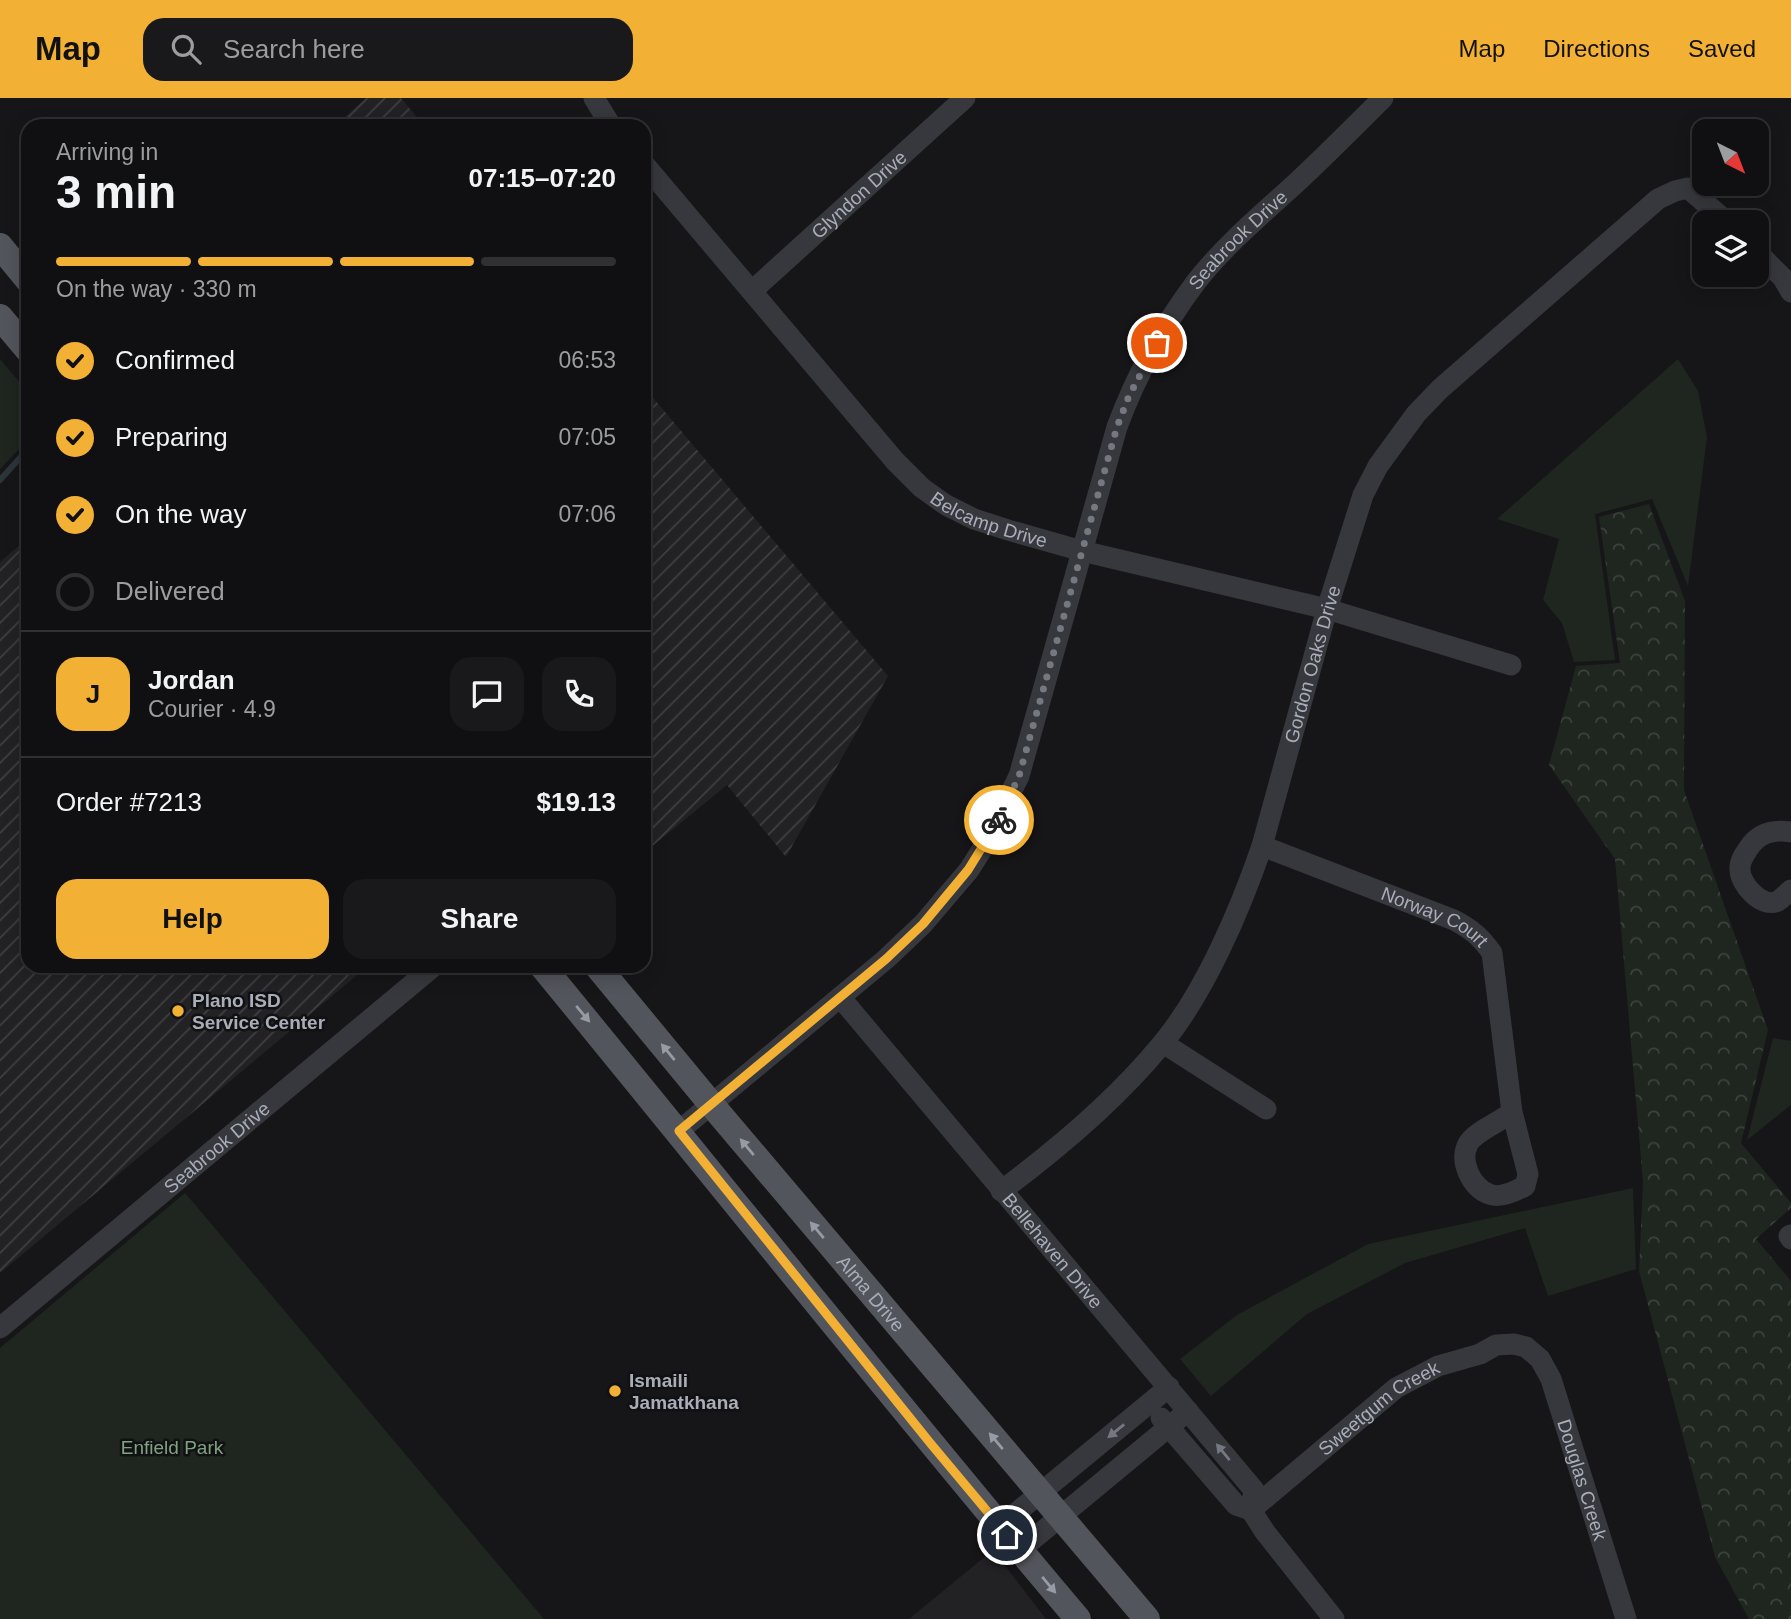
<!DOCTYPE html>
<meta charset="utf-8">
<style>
:root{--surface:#101012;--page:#19191b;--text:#f1f3f6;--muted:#9c9d9f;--line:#303032;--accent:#f2b134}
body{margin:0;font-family:Arial,sans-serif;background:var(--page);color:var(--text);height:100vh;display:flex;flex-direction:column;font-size:26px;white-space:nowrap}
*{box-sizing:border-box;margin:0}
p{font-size:23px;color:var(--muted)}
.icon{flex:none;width:38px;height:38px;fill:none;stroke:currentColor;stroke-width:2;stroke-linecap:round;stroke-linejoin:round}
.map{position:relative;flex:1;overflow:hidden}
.panel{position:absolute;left:21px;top:21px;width:630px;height:854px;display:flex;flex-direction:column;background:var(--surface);border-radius:21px;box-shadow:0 4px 18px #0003,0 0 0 2px var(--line)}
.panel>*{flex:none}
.needle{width:46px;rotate:138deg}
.buttons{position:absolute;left:1692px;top:21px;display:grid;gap:14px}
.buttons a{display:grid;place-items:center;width:77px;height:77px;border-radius:14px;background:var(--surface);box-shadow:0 4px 18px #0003,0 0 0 2px var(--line);font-size:35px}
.pin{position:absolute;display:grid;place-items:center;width:60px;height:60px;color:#fff;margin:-30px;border:4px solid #fff;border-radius:50%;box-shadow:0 2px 7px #0007}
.courier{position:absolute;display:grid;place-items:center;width:70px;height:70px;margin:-35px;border:5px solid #f2b134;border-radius:50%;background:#fff;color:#222;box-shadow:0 2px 9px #0007}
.overview em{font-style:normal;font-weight:700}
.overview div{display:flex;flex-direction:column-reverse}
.overview{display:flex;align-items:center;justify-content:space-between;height:119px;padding:0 35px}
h1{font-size:46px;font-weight:700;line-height:52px}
.bar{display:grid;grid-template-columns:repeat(4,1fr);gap:10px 7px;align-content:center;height:84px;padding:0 35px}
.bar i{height:9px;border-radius:5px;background:var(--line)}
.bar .current{background:var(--accent)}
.bar p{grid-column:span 4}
.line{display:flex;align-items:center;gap:18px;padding:0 35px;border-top:2px solid var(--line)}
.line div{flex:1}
.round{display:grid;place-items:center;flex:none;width:74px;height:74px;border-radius:21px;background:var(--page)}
ol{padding:0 35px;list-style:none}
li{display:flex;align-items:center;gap:21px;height:77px}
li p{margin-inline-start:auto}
li .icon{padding:7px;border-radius:50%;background:var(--accent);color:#111;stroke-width:4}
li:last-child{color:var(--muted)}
li i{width:38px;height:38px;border:4px solid var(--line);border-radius:50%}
.button{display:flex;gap:14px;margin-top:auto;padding:14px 35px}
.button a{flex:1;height:80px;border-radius:21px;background:var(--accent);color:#111;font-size:28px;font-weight:700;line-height:80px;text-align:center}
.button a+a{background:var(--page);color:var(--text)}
header{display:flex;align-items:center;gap:42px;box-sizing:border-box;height:98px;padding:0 35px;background:var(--accent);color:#111}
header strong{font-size:33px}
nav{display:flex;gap:38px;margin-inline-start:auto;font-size:24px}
.search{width:490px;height:63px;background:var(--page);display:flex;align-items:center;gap:18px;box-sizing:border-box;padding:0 24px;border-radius:21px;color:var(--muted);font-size:26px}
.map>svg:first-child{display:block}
</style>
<header>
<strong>Map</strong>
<div class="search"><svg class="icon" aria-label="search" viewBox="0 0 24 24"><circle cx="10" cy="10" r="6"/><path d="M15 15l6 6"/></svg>Search here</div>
<nav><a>Map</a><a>Directions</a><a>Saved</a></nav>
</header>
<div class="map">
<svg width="1791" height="1521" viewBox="0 0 1791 1521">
<defs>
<pattern id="industrial-furrows" width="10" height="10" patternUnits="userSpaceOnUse" patternTransform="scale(1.75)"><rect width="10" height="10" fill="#222225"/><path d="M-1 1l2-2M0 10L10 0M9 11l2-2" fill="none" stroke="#3f3f43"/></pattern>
<pattern id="forest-crowns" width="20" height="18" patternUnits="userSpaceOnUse" patternTransform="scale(1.75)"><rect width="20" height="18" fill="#1e261f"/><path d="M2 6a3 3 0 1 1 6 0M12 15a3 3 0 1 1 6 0" fill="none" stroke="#3c433d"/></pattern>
</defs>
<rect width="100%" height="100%" fill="#161618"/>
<path fill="#222225" d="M993,1452L1046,1521H909Z"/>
<g fill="url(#industrial-furrows)">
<path d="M366,0H401L424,28H335Z"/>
<path d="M644,289L888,578L786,759L727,687L644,755Z"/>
<path d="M28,440V868H368L0,1175V464Z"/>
</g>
<g fill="#1e261f">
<path d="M0,261L28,294V342L0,371Z"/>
<path d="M1678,261L1698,293L1707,339L1688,488L1652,401L1595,416L1615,562L1574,564L1562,525L1543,502L1559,441L1497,421Z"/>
<path d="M1773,940L1791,943V1007L1747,1042Z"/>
<path d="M1633,1090L1636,1171L1548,1198L1525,1130L1405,1165L1307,1216L1211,1298L1180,1261L1237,1217L1368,1146Z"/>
<path d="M185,1095L203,1116L544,1521H0V1250Z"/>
</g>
<path fill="url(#forest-crowns)" d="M1649,406L1685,503L1684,692L1768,932L1741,1045L1791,1105V1110L1756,1141L1791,1183V1521H1749L1715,1459L1639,1173L1643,1084L1615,761L1549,667L1576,568L1620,565L1599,419Z"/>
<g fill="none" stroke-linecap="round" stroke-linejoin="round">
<path stroke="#2c353c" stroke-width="6" d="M0,382L28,351"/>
<g stroke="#37383d" stroke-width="21">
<path d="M594,0L611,28"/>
<path id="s1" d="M644,66L895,363L922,390L946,407L974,421L1008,432L1082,453L1327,511L1511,567"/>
<path d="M1757,154L1783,180L1791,194"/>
<path id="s2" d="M752,193L965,0"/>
<path d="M1791,734C1772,731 1758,735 1748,751C1744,757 1739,764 1740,772C1740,786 1762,811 1778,803C1783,800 1787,795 1791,792"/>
<path id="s3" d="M1262,748L1454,822C1471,831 1481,839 1492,855L1512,1014C1500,1024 1474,1034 1468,1046C1459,1063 1471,1089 1489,1096C1500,1101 1516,1093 1525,1088L1528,1076L1512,1014"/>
<path id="s4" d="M840,899L1254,1392L1251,1412L1265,1434L1334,1521"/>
<path d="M1163,945L1266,1011"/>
<path id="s5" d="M679,1033L886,861L923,826L969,772L986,745L1019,678L1117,329C1136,278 1163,228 1196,184C1224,148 1261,117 1295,86C1325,58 1354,29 1383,0"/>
<path id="s6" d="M1001,1093C1059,1050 1116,1002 1162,946C1205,894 1240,812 1262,748L1327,511L1363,397L1378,368L1416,316L1440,291L1658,101L1675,93L1688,90L1727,124"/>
<path d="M1791,1137L1789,1138L1791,1141"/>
<path id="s7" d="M0,1230L434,868"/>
<path d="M1161,1320L1236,1407L1251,1412"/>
<path id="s8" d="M1251,1412L1396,1290L1438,1268L1480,1256L1496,1247L1514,1246L1526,1249L1540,1261L1551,1281L1626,1521"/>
<path d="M999,1429L1169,1289"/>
<path d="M1020,1452L1188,1313"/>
</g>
<g stroke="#53555c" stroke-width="26">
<path d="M0,148L28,182"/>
<path d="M0,219L28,252"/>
<path d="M542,868C721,1086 896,1306 1078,1521"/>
<path id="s9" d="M597,868L711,1006L1147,1521"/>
</g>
</g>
<defs><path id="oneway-solid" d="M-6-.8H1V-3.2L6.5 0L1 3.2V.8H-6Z" transform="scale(1.75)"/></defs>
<g fill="#979ba6">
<use href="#oneway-solid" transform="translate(583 916) rotate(50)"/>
<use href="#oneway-solid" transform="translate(668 954) rotate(-129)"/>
<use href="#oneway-solid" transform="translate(747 1049) rotate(-130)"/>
<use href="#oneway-solid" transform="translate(817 1132) rotate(-130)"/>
<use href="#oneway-solid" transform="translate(996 1343) rotate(-130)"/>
<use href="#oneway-solid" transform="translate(1049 1487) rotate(50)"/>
</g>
<g fill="#757881">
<use href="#oneway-solid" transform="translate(1116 1333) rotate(141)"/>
<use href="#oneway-solid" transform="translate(1223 1354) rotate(-129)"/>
</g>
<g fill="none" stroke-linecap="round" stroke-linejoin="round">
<path stroke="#757880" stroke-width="7" stroke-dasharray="0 12.6" d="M999,722L1019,678L1117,329L1129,298L1157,245"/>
<path stroke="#f2b134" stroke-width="9" d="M999,722L968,772L923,826L886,861L679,1033L931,1346L1007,1437"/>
</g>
<g fill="#f2b134" stroke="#111113" stroke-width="2.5">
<circle cx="178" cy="913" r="7"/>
<circle cx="615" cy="1293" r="7"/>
</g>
<g text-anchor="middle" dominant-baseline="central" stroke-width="5" stroke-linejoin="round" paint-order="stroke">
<g font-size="19" fill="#a8adb8" stroke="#111113">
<text stroke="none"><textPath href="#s2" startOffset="144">Glyndon Drive</textPath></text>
<text stroke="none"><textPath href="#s5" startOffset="1085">Seabrook Drive</textPath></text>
<text stroke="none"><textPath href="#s1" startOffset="502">Belcamp Drive</textPath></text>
<text stroke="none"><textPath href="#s6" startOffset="630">Gordon Oaks Drive</textPath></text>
<text stroke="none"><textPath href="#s3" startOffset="187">Norway Court</textPath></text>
<text stroke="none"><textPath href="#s7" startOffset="282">Seabrook Drive</textPath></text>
<text stroke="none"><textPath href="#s4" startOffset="331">Bellehaven Drive</textPath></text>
<text stroke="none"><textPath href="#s9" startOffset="427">Alma Drive</textPath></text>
<text stroke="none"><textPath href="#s8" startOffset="164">Sweetgum Creek</textPath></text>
<text stroke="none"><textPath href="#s8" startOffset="476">Douglas Creek</textPath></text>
</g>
<g font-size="19" font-weight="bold" fill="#a8adb8" stroke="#111113" text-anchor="start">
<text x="192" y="902">Plano ISD<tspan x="192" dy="22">Service Center</tspan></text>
<text x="629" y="1282">Ismaili<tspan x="629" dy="22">Jamatkhana</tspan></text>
</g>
<g font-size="19" fill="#7fa381" stroke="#111113">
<text x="172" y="1349">Enfield Park</text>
</g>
</g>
</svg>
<div class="buttons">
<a><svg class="needle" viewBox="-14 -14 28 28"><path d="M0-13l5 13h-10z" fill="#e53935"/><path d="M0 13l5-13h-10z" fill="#9c9d9f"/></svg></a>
<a><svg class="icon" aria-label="layers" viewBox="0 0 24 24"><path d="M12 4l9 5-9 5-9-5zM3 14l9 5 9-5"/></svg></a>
</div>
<div class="pin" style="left:1157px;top:245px;background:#ea580c"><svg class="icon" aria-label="bag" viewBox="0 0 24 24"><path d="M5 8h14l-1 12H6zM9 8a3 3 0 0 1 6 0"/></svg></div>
<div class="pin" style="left:1007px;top:1437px;background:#1f2937"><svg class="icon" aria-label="home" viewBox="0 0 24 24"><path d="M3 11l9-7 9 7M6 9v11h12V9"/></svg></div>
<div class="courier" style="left:999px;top:722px"><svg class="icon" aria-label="bike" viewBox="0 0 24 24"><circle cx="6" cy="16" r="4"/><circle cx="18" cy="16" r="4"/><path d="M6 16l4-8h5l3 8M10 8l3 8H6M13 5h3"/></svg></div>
<section class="panel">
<div class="overview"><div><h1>3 min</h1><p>Arriving in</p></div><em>07:15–07:20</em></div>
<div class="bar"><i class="current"></i><i class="current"></i><i class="current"></i><i></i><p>On the way · 330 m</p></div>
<ol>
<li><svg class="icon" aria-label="check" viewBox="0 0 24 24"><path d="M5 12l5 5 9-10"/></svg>Confirmed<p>06:53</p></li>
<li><svg class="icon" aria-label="check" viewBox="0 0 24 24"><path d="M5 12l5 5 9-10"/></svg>Preparing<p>07:05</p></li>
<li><svg class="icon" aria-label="check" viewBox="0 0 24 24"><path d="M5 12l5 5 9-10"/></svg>On the way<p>07:06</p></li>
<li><i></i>Delivered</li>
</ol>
<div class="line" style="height:126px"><b class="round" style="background:var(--accent);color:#111">J</b><div><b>Jordan</b><p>Courier · 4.9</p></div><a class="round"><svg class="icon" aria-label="chat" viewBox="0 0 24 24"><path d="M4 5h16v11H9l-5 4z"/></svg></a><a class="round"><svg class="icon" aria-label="phone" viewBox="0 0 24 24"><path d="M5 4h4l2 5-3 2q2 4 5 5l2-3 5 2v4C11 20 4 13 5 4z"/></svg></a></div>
<div class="line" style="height:91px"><div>Order #7213</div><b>$19.13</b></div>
<div class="button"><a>Help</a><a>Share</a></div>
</section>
</div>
